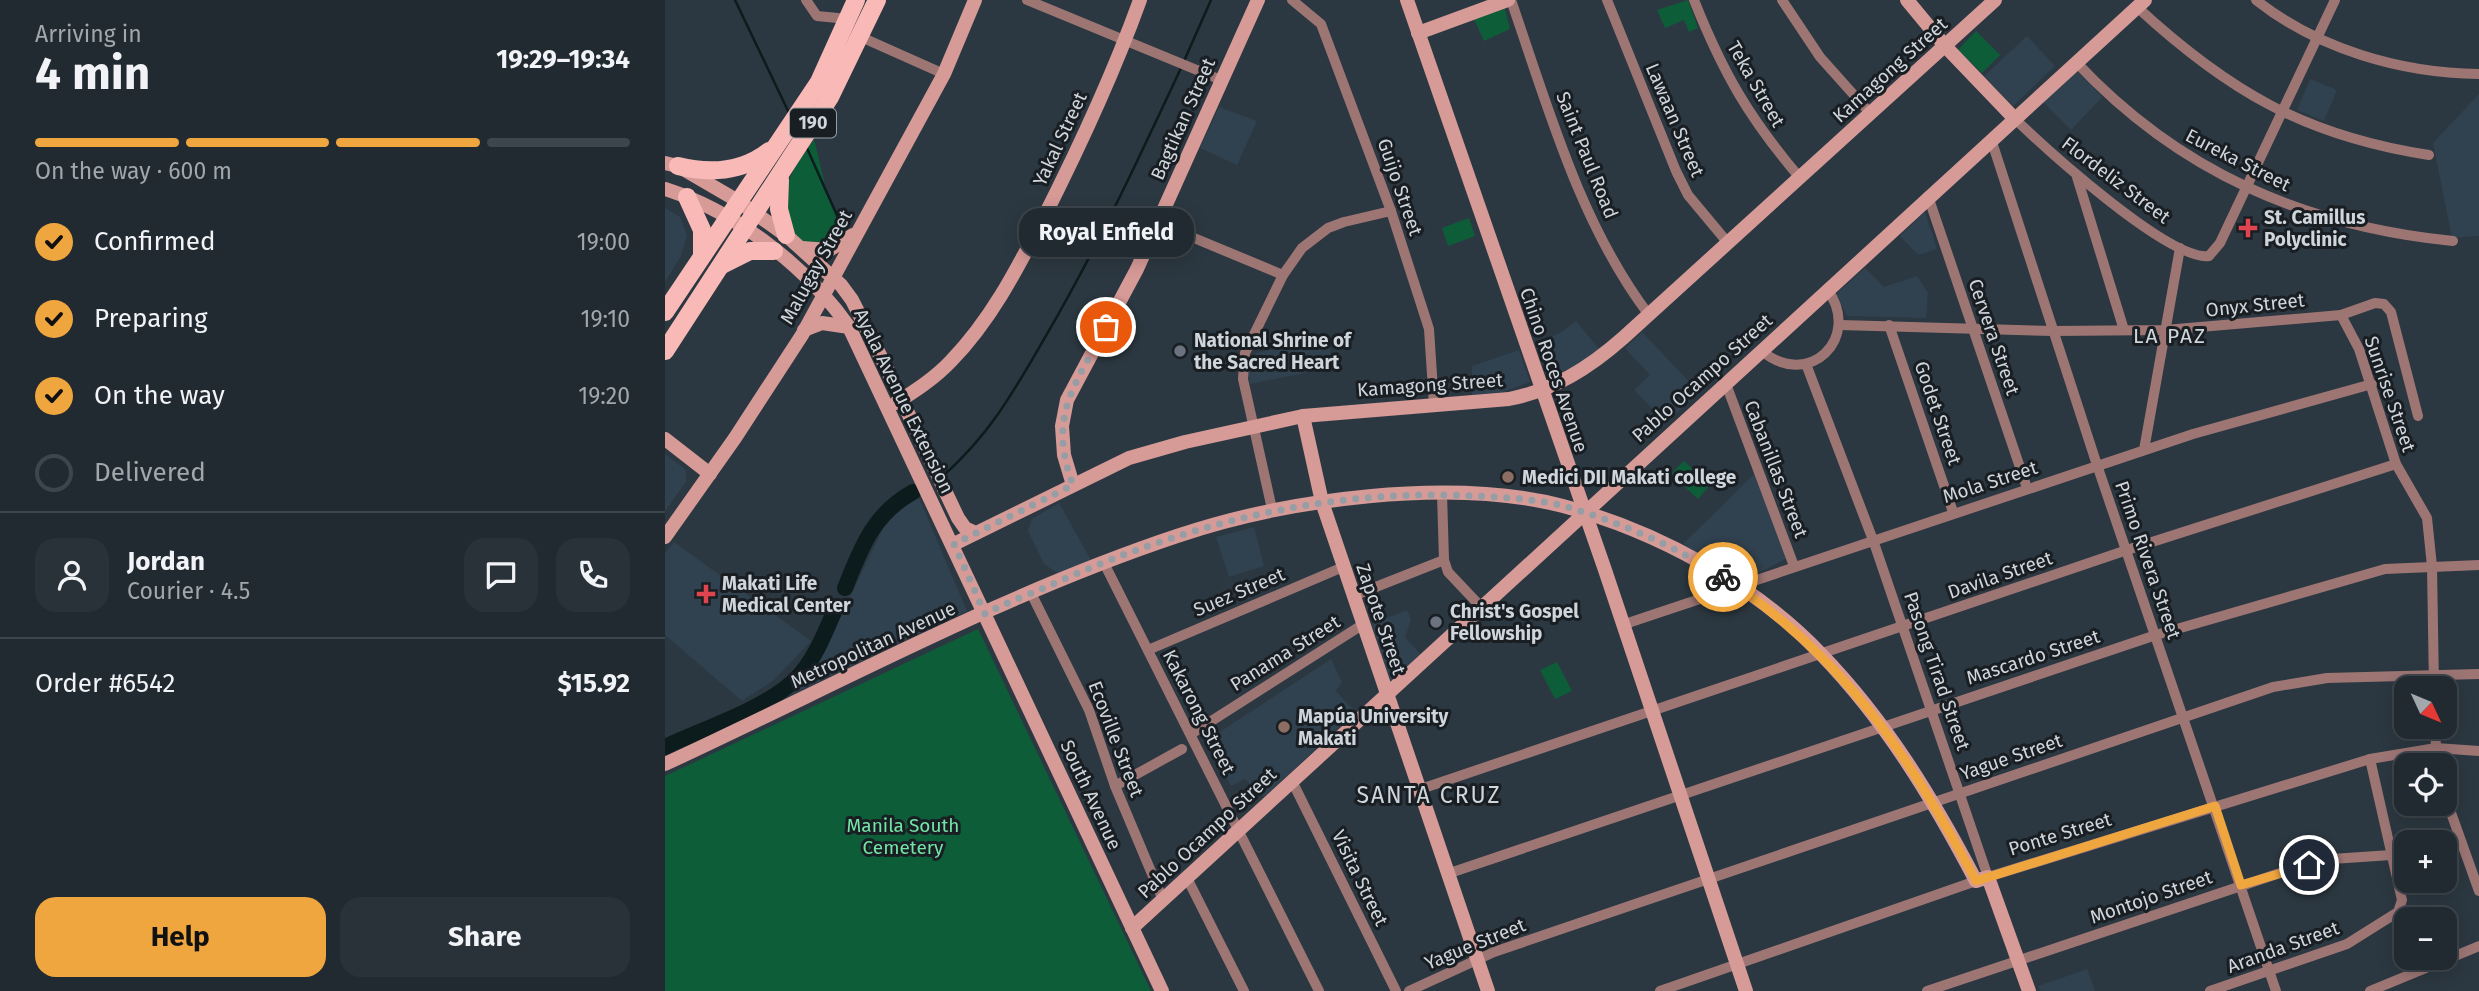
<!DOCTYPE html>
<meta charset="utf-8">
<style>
:root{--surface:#212a31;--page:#293239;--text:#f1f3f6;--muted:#a2a7ab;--line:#3e464d;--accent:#f0a63f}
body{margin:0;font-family:"Fira Sans",sans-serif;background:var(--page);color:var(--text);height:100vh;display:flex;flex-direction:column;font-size:26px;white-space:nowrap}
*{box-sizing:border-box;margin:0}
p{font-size:23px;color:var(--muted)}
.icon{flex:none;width:38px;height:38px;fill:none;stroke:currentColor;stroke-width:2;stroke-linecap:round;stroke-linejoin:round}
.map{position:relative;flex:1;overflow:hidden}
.details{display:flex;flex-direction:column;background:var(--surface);width:665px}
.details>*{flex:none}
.needle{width:46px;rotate:134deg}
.tools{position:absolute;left:1729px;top:676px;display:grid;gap:14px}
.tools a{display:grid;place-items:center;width:63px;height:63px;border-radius:14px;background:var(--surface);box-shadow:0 4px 18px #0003,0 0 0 2px var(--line);font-size:35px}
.pin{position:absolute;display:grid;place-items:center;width:60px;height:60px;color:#fff;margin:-30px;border:4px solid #fff;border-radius:50%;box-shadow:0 2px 7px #0007}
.courier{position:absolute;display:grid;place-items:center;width:70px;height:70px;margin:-35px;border:5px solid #f0a63f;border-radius:50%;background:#fff;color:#222;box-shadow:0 2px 9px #0007}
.bubble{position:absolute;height:49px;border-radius:21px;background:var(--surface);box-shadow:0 4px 18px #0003,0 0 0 2px var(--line);font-size:23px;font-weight:700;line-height:49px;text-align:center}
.summary em{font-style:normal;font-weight:700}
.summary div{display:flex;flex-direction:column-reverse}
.summary{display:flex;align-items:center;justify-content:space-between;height:119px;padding:0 35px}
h1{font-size:46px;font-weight:700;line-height:52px}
.bar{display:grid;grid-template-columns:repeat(4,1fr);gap:10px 7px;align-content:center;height:84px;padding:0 35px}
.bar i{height:9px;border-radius:5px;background:var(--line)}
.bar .active{background:var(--accent)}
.bar p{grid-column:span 4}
.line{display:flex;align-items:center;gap:18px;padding:0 35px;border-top:2px solid var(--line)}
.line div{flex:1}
.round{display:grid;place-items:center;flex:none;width:74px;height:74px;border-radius:21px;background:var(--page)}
ol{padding:0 35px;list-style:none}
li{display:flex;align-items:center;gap:21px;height:77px}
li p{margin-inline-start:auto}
li .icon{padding:7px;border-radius:50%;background:var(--accent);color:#111;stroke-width:4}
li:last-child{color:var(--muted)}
li i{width:38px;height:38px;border:4px solid var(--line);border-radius:50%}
.action{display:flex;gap:14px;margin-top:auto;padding:14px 35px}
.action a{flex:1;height:80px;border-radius:21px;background:var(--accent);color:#111;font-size:28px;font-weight:700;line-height:80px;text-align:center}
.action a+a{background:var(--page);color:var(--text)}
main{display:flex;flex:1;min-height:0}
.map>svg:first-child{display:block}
</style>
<main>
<section class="details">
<div class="summary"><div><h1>4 min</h1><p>Arriving in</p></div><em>19:29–19:34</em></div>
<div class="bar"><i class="active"></i><i class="active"></i><i class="active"></i><i></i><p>On the way · 600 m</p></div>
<ol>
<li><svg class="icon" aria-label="check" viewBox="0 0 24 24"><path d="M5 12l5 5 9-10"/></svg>Confirmed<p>19:00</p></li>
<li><svg class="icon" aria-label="check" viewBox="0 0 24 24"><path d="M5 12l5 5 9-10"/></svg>Preparing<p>19:10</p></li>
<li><svg class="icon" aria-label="check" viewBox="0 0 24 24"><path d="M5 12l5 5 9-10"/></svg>On the way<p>19:20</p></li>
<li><i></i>Delivered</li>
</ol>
<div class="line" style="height:126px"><a class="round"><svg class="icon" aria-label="person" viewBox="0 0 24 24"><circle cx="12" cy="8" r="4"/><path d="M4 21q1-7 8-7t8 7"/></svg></a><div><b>Jordan</b><p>Courier · 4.5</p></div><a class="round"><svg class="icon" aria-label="chat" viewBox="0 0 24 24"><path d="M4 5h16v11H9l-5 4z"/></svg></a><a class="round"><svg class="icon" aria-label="phone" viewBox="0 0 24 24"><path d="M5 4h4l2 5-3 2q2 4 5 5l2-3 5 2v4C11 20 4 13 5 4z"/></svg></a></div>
<div class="line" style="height:91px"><div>Order #6542</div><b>$15.92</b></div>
<div class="action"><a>Help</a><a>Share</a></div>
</section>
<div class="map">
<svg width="1814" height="991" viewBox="0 0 1814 991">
<rect width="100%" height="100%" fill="#2c3841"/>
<g fill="#30414f">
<path d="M1362,36L1390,66L1348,106L1319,76Z"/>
<path d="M1410,69L1437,97L1406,130L1377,101Z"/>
<path d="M1645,79L1672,90L1659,121L1632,110Z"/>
<path d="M1814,94V236L1787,238L1768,143Z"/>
<path d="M554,107L592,121L572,165L535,148Z"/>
<path d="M0,208L15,217L22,235L16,256L0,282Z"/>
<path d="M1260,212L1272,249L1253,255L1235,236Z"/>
<path d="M1200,268L1219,287L1252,276L1263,293L1261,318L1182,316L1171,294Z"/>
<path d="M911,321L934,349L915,365L883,381L870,343L895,333Z"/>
<path d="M977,332L1034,392L1001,423L969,390L985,375L960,348Z"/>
<path d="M663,338L668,367L585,384L583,375L591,353Z"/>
<path d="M854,350L865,382L838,392L807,395V366Z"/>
<path d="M0,454L21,470V482L0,511Z"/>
<path d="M1089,474L1123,558L1075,582L1018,544Z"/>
<path d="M254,498L302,611L119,698L160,649L222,520L236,506Z"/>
<path d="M394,503L426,560L394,574L379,564L363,531L367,519Z"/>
<path d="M589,527L599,566L564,577L551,537Z"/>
<path d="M9,542L146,641L109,680L77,701L0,635V553Z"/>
<path d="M742,610L746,620L740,637L756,655L724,684L707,624Z"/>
<path d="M666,659L677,682L671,691L691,712L599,797L580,779L566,786L541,741Z"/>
<path d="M1422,969L1430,991H1375L1373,986Z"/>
</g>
<g fill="#0d5d39">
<path d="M1023,0L1033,28L1024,32L1019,20L1000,28L992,10Z"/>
<path d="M839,6L845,29L819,41L809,19Z"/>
<path d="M1311,31L1335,55L1317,73L1293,50Z"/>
<path d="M149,139L162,193L182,237L164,250L122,236C111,194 125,173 149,139Z"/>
<path d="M804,218L810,236L783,246L777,228Z"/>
<path d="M1019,461L1045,485L1033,499L1006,474Z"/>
<path d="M313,629L486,991H0V776Z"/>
<path d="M892,662L907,691L890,699L875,670Z"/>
</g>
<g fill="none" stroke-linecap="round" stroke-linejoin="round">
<g stroke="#0c1c1d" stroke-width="2.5">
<path d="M70,0L125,115"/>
<path d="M519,61L546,0"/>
<path d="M141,146L175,222"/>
<path d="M279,475C327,432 350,389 382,334C432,248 474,158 516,68"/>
<path d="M248,492L254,489"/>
</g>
<g stroke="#0c1c1d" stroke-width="16">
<path d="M180,588C196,548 208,514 248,492"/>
<path d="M0,747C42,727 97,711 131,679C149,661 159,635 169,612"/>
</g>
<g stroke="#9d7674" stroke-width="10">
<path d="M141,0L152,16L183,19"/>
<path d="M362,0L556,80"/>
<path d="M627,0L656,24L726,211L764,329L769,405"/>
<path d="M846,0C883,107 915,224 984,315"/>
<path d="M942,0L1011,171L1023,195L1063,243"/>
<path d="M1029,0C1058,73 1084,118 1135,178"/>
<path d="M1117,0L1155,57L1205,113"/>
<path d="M1591,0C1653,49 1735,73 1814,74"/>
<path d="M1472,7C1563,91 1640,136 1764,155"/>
<path d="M196,37L279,74"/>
<path d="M1411,62C1514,172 1639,226 1788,241"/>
<path d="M1349,118C1380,148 1504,261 1544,256L1555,243L1670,0"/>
<path d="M1326,139L1432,465L1611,991"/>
<path d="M1412,177L1459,330"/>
<path d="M1263,196L1362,488"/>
<path d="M493,223L618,275"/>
<path d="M1676,315L1694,349L1731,464L1762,518L1767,566L1769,688"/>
<path d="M1175,325L1389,331L1500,330L1676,315L1710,303L1719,304L1726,312L1753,416"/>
<path d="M1224,325L1288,512"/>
<path d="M1097,351C1143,390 1198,338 1162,289"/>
<path d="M1141,364L1208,540L1323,877L1705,759L1771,748L1814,751"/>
<path d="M1061,384L1129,566"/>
<path d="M1479,450L1515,248"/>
<path d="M777,494L779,560L783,572L817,608"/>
<path d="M607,509L578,379L580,353L618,275L637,248L663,228L679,222L726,211"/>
<path d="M439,563L654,991"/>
<path d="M366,593L424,710L450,786L498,900"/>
<path d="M688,596L779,560"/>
<path d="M957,625L1528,434L1707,384"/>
<path d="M483,650L678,567"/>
<path d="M1770,726L1771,748"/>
<path d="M526,734L697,625"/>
<path d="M627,781L731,991"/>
<path d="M450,786L517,749"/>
<path d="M753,790L1462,550L1731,464"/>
<path d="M1780,796L1814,891"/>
<path d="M782,874L1491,635L1720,569L1814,565"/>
<path d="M522,878L579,991"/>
<path d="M744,991L829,952L1608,687L1662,678L1814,674"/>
<path d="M995,991L1311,881"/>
<path d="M1262,991L1621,871L1667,859L1726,855"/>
<path d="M1545,991L1682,944L1733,912L1737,900L1705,759"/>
<path d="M1705,991L1814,946"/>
</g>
<g stroke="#d69a97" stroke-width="14">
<path d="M742,0L940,570L1081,991"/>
<path d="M1242,0L1280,46L1349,118"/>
<path d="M753,33L843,0"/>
<path d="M0,163L13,166L73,201L122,236L176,285L187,300L224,373L293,518L300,528L311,533"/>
<path d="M0,189C71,212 141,266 184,327L497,991"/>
<path d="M137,248L164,250L188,235"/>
<path d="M139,330L157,323L184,327"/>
<path d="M231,403C250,391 270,378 286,361C326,320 352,269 378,219C414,148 448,75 475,0"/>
<path d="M638,416L657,502L823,991"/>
<path d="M0,439L45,474"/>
<path d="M408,485L399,455L397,426L402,400L472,269L593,0"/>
<path d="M0,537L70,438L137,335L279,74L310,0"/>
<path d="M289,544L464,458L520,442L638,416L844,399C889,390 924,368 958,338L1330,0"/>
<path d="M0,764C169,686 335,595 512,536C622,499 785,477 898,506C992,531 1089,584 1156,654C1221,721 1268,799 1311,881L1323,877L1364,991"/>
<path d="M467,928L1480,0"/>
</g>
<g stroke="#f9bab7" stroke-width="18">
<path d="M13,166C45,174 77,172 104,151"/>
<path d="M115,180L114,209L121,235"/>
<path d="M22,197L37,230V255"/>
<path d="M57,265L85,251H109"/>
<path d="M0,312L154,82L191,0"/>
<path d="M0,351L165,97L212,0"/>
</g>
</g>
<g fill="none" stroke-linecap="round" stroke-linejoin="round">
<path stroke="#959ea5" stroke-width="7" stroke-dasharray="0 12.6" d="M441,327C410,385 382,416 408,485L289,544L320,614C342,602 366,594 388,584C521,524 663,488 809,496C838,497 871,499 899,506C954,522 1010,546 1058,577"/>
<path stroke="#f0a63f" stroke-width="9" d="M1058,577C1179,656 1245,756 1311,881L1550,806L1576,885L1644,865"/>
</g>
<g fill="#e0444e" stroke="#191e23" stroke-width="2.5">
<path d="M1579.5 217.5h7v7h7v7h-7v7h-7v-7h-7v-7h7z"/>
<path d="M37.5 583.5h7v7h7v7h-7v7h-7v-7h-7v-7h7z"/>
</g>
<g fill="#6b7280" stroke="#191e23" stroke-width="2.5">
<circle cx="515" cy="351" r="7"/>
<circle cx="771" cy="622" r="7"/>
</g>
<g fill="#8d6e63" stroke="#191e23" stroke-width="2.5">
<circle cx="843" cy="477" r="7"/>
<circle cx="619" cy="727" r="7"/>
</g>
<g text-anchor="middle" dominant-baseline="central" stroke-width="6" stroke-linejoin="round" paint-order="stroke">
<rect fill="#191e23" stroke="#989ea4" stroke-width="2" x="125" y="108.5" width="46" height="29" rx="5"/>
<g font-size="18" font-weight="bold" fill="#ced5db">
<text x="148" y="123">190</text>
</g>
<g font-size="19" fill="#ced5db" stroke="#191e23">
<text transform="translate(1225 70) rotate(-42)">Kamagong Street</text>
<text transform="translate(1091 84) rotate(60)">Teka Street</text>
<text transform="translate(518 119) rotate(-66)">Bagtikan Street</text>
<text transform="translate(1010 120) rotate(67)">Lawaan Street</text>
<text transform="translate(395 139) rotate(-65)">Yakal Street</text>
<text transform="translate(922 155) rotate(68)">Saint Paul Road</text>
<text transform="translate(1573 160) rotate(27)">Eureka Street</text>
<text transform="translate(1451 180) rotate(37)">Flordeliz Street</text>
<text transform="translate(735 187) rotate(71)">Guijo Street</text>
<text transform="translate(151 267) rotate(-61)">Malugay Street</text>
<text transform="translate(1590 305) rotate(-6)">Onyx Street</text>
<text transform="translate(1329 337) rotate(71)">Cervera Street</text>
<text transform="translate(889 370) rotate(71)">Chino Roces Avenue</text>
<text transform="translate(1037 378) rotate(-42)">Pablo Ocampo Street</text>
<text transform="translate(765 385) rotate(-4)">Kamagong Street</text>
<text transform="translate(1725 394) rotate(71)">Sunrise Street</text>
<text transform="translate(239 401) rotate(64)">Ayala Avenue Extension</text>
<text transform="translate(1273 413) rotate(71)">Godet Street</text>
<text transform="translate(1111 469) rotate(69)">Cabanillas Street</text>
<text transform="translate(1325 482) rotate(-18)">Mola Street</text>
<text transform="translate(1483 560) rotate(71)">Primo Rivera Street</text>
<text transform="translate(1335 575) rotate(-19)">Davila Street</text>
<text transform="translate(574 592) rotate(-23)">Suez Street</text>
<text transform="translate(716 619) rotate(71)">Zapote Street</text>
<text transform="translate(208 645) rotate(-25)">Metropolitan Avenue</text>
<text transform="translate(620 653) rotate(-32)">Panama Street</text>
<text transform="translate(1368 657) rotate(-18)">Mascardo Street</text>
<text transform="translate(1272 671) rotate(71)">Pasong Tirad Street</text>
<text transform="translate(534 712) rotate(63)">Kakarong Street</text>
<text transform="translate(451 739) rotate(69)">Ecoville Street</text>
<text transform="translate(1346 757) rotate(-19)">Yague Street</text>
<text transform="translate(426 795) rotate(65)">South Avenue</text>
<text transform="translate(542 833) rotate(-43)">Pablo Ocampo Street</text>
<text transform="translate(1395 834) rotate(-17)">Ponte Street</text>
<text transform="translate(695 878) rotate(64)">Visita Street</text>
<text transform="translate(1486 897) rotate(-19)">Montojo Street</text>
<text transform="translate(810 944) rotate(-22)">Yague Street</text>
<text transform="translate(1618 947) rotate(-20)">Aranda Street</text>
</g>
<g font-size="19" font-weight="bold" fill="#ced5db" stroke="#191e23" text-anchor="start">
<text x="1599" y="217">St. Camillus<tspan x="1599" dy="22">Polyclinic</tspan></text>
<text x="529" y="340">National Shrine of<tspan x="529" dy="22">the Sacred Heart</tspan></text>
<text x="857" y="477">Medici DII Makati college</text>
<text x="57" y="583">Makati Life<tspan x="57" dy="22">Medical Center</tspan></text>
<text x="785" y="611">Christ's Gospel<tspan x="785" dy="22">Fellowship</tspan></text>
<text x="633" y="716">Mapúa University<tspan x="633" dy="22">Makati</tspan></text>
</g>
<g font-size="19" fill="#72e5a7" stroke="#191e23">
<text x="238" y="825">Manila South<tspan x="238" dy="22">Cemetery</tspan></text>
</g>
<g font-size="21" letter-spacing="2" fill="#ced5db" stroke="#191e23">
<text x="1505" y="336">LA PAZ</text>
</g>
<g font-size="23" letter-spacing="2" fill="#ced5db" stroke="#191e23">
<text x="764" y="795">SANTA CRUZ</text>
</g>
</g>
</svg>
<div class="tools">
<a><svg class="needle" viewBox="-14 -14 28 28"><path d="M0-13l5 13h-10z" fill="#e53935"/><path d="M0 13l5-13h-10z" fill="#a2a7ab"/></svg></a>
<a><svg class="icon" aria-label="locate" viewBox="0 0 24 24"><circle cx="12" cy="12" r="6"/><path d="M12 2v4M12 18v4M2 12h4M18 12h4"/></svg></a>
<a>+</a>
<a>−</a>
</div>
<div class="pin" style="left:441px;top:327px;background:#ea580c"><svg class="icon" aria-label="bag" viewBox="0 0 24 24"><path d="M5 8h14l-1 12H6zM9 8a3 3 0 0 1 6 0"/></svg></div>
<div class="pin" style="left:1644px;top:865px;background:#1f2937"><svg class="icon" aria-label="home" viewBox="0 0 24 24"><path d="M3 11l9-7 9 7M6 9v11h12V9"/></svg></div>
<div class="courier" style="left:1058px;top:577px"><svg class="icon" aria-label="bike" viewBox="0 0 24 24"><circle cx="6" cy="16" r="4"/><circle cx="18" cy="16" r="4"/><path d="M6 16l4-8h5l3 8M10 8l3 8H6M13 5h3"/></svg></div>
<div class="bubble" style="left:354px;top:208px;width:175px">Royal Enfield</div>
</div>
</main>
